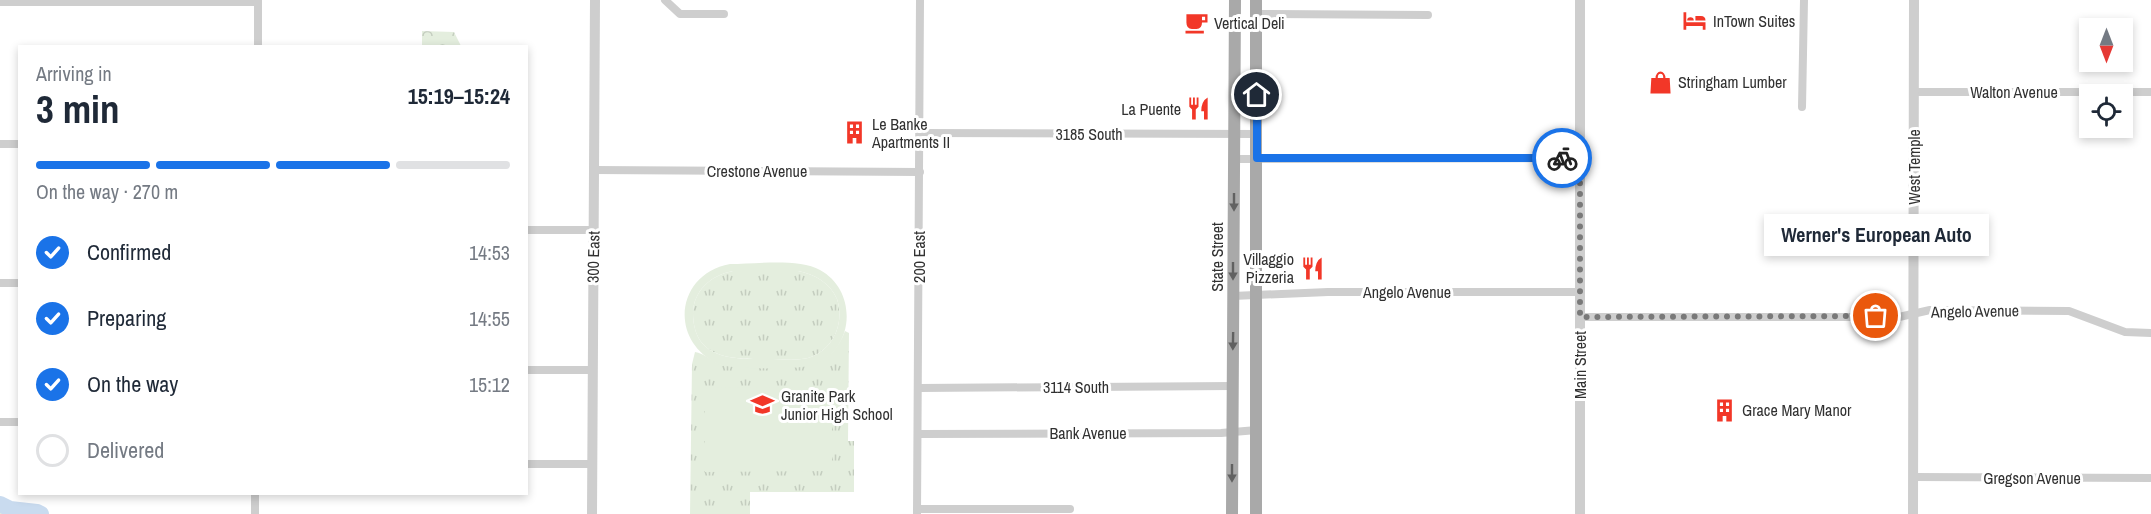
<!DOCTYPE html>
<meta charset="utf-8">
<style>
:root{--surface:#fff;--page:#f6f6f7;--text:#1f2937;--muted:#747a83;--line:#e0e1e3;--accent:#1a73e8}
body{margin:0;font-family:"Archivo Narrow",sans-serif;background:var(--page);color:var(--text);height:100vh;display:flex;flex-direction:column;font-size:22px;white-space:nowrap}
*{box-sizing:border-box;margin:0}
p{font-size:20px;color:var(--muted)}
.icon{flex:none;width:33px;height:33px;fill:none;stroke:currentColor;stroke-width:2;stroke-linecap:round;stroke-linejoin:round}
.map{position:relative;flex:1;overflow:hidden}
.panel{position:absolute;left:18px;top:45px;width:510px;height:450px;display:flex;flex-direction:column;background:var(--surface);border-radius:0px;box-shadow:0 3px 9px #0003}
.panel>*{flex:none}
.needle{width:39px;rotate:180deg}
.fabs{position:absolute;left:2079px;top:18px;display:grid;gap:12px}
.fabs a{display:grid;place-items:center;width:54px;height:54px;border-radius:0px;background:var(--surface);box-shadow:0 3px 9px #0003;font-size:30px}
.pin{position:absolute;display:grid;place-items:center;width:51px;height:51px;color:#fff;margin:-26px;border:3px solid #fff;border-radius:50%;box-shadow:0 2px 6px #0007}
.courier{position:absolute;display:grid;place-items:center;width:60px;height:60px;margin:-30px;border:4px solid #1a73e8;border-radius:50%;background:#fff;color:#222;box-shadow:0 2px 8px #0007}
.bubble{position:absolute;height:42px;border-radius:0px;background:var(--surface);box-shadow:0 3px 9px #0003;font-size:20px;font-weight:700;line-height:42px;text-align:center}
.summary em{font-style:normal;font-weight:700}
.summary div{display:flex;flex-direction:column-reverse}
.summary{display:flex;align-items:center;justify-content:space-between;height:102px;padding:0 18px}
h1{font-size:39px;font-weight:700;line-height:45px}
.bar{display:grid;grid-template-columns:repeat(4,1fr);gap:9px 6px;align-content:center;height:72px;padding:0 18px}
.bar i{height:8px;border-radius:4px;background:var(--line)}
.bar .active{background:var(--accent)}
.bar p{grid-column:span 4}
ol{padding:0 18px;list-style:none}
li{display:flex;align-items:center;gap:18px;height:66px}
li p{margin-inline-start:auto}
li .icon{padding:6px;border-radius:50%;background:var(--accent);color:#fff;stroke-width:4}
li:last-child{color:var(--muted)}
li i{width:33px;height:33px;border:3px solid var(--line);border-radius:50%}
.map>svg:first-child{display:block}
</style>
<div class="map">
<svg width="2151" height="514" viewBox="0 0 2151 514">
<defs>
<pattern id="grass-tufts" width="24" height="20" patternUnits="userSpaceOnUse" patternTransform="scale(1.5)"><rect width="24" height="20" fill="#e4eede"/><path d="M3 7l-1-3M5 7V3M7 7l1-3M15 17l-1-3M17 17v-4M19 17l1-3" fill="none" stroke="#c4cdbf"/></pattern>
<pattern id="forest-crowns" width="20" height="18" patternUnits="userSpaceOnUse" patternTransform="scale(1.5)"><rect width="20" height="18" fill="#e4eede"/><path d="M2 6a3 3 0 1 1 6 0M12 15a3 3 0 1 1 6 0" fill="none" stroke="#c4cdbf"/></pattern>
</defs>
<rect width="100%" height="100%" fill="#fff"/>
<g fill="url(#grass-tufts)">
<path d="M733,271H798C815,274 830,283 837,299C845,323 833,351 808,358C795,361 781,359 767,359C733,359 694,360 693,314C693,291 711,275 733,271Z"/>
<path d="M845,331L849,333L848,441H854V492H750V514H690L692,364L695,352C704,353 711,361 720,364C736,368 751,367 767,367C802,367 831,369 845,331Z"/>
</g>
<g fill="url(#forest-crowns)">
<path d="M422,31L454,32L461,46H422Z"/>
<path d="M0,502L39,509L47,514H0Z"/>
</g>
<g fill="#e4eede" fill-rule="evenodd">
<path d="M730,264C755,264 799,258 820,270C860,292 854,355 809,366C793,369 732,370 718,364C668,340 676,274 730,264ZM733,271H798C815,274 830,283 837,299C845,323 833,351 808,358C795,361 781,359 767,359C733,359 694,360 693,314C693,291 711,275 733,271Z"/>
<path d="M832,387V471L705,472V388Z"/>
</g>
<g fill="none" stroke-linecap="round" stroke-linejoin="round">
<path stroke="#c9dbef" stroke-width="16" d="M0,504L10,509L37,512L41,514"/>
<g stroke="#cecece" stroke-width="8">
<path d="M665,0L680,14H724"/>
<path d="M0,2H258"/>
<path d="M1256,14L1428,15"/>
<path d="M258,46V0"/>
<path d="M1914,92H2151"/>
<path d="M1802,107L1804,0"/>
<path d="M920,133L1257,134"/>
<path d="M0,144H20"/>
<path d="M1233,159L1580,158"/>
<path d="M594,170L920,172"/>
<path d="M526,230H594"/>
<path d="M0,283H20"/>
<path d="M1233,296L1328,292H1580"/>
<path d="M1580,317H1899L1930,310L2069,311L2125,332L2151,333"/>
<path d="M526,370H593"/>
<path d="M919,388L1233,386"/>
<path d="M0,422H20"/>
<path d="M919,434L1221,433L1257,430"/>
<path d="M526,464H592"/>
<path d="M1913,477L2151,478"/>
<path d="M917,509H1070"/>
<path d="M255,514V494"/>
<path d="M917,514L920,0"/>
</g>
<g stroke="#cecece" stroke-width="10">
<path d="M1580,0V514"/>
<path d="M592,514L595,0"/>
<path d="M1913,514L1914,0"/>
</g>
<g stroke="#a9a9a9" stroke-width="12">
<path d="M1232,514L1235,0"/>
<path d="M1256,514V0"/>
</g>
</g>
<defs><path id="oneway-solid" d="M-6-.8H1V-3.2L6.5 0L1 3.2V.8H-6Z" transform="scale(1.5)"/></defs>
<g fill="#616161">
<use href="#oneway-solid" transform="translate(1234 202) rotate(90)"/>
<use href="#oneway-solid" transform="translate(1233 271) rotate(90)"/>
<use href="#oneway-solid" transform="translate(1233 341) rotate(91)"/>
<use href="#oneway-solid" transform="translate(1232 473) rotate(90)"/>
</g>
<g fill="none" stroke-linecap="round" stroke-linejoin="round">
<path stroke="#797979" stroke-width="6" stroke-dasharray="0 10.8" d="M1562,158H1580V317L1876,316"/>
<path stroke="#1a73e8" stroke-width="8" d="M1257,95V158H1562"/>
</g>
<defs>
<symbol id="hotel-bare" viewBox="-9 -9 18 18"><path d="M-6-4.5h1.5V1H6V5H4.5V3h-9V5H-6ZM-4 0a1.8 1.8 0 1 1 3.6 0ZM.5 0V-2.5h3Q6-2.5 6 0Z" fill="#f23728" stroke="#fff" stroke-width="2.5" paint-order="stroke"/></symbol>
<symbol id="cafe-bare" viewBox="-9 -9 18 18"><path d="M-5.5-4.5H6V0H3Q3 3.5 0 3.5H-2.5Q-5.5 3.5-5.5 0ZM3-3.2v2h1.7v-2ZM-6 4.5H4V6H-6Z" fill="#f23728" stroke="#fff" stroke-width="2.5" paint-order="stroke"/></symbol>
<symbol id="shop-bare" viewBox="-9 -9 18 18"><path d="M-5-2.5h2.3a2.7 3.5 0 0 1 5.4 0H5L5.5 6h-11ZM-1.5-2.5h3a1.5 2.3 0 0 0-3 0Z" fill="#f23728" stroke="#fff" stroke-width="2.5" paint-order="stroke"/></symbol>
<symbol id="restaurant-bare" viewBox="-9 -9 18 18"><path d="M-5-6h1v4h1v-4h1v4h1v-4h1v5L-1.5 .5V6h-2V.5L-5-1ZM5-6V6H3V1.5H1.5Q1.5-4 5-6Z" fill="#f23728" stroke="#fff" stroke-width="2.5" paint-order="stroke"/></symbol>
<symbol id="building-bare" viewBox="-9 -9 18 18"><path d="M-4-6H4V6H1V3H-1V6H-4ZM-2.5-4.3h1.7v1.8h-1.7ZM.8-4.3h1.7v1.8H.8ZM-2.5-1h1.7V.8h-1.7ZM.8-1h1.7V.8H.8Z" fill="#f23728" stroke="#fff" stroke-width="2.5" paint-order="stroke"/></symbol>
<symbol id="school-bare" viewBox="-9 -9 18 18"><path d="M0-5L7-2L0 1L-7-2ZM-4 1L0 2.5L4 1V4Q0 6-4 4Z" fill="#f23728" stroke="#fff" stroke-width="2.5" paint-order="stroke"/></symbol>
</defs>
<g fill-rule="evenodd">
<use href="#hotel-bare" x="1678" y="4" width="33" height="33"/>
<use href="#cafe-bare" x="1180" y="6" width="33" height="33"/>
<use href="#shop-bare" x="1644" y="66" width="33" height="33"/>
<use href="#restaurant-bare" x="1182" y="92" width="33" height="33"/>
<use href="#building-bare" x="838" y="116" width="33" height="33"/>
<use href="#restaurant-bare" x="1296" y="252" width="33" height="33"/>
<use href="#school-bare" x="746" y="388" width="33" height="33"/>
<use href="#building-bare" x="1708" y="394" width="33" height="33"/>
</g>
<g text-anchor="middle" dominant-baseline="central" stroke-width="6" stroke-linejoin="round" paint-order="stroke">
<g font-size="16" fill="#313131" stroke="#fff" text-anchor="start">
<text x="1713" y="21">InTown Suites</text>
<text x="1214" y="23">Vertical Deli</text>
<text x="1678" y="82">Stringham Lumber</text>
<text x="1181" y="109" text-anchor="end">La Puente</text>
<text x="872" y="124">Le Banke<tspan x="872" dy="18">Apartments II</tspan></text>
<text x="1294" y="259" text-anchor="end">Villaggio<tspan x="1294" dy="18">Pizzeria</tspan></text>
<text x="781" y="396">Granite Park<tspan x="781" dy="18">Junior High School</tspan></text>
<text x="1742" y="410">Grace Mary Manor</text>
</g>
<g font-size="16" fill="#313131" stroke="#fff">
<text x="2014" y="92">Walton Avenue</text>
<text x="1089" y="134">3185 South</text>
<text transform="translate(1914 167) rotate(-90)">West Temple</text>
<text x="757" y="171">Crestone Avenue</text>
<text transform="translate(593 257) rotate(-89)">300 East</text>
<text transform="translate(919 257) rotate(-90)">200 East</text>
<text transform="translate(1217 257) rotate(-90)">State Street</text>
<text x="1407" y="292">Angelo Avenue</text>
<text transform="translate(1975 311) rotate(-1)">Angelo Avenue</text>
<text transform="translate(1580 365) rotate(-90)">Main Street</text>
<text x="1076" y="387">3114 South</text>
<text x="1088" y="433">Bank Avenue</text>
<text x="2032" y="478">Gregson Avenue</text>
</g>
</g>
</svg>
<div class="fabs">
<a><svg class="needle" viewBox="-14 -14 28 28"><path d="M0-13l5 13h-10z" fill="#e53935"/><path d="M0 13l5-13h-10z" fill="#747a83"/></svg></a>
<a><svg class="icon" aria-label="locate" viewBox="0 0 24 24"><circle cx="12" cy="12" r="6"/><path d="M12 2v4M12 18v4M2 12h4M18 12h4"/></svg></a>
</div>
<div class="pin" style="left:1876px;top:316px;background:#ea580c"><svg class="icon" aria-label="bag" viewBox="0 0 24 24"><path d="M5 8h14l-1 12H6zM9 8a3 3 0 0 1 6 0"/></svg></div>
<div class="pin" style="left:1257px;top:95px;background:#1f2937"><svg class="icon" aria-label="home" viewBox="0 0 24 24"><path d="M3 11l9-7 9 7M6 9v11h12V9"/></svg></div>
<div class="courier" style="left:1562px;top:158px"><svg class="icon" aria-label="bike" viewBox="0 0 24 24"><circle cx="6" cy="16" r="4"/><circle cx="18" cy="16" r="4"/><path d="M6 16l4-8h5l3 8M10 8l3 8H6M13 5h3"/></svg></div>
<div class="bubble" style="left:1764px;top:214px;width:225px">Werner's European Auto</div>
<section class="panel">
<div class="summary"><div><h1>3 min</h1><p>Arriving in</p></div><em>15:19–15:24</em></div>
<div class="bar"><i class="active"></i><i class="active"></i><i class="active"></i><i></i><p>On the way · 270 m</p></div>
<ol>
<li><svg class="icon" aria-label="check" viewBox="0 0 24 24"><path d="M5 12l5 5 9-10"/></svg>Confirmed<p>14:53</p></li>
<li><svg class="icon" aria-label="check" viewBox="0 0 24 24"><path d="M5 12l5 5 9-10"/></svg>Preparing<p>14:55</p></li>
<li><svg class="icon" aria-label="check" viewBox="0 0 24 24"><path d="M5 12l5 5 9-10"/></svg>On the way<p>15:12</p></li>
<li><i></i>Delivered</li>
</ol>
</section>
</div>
